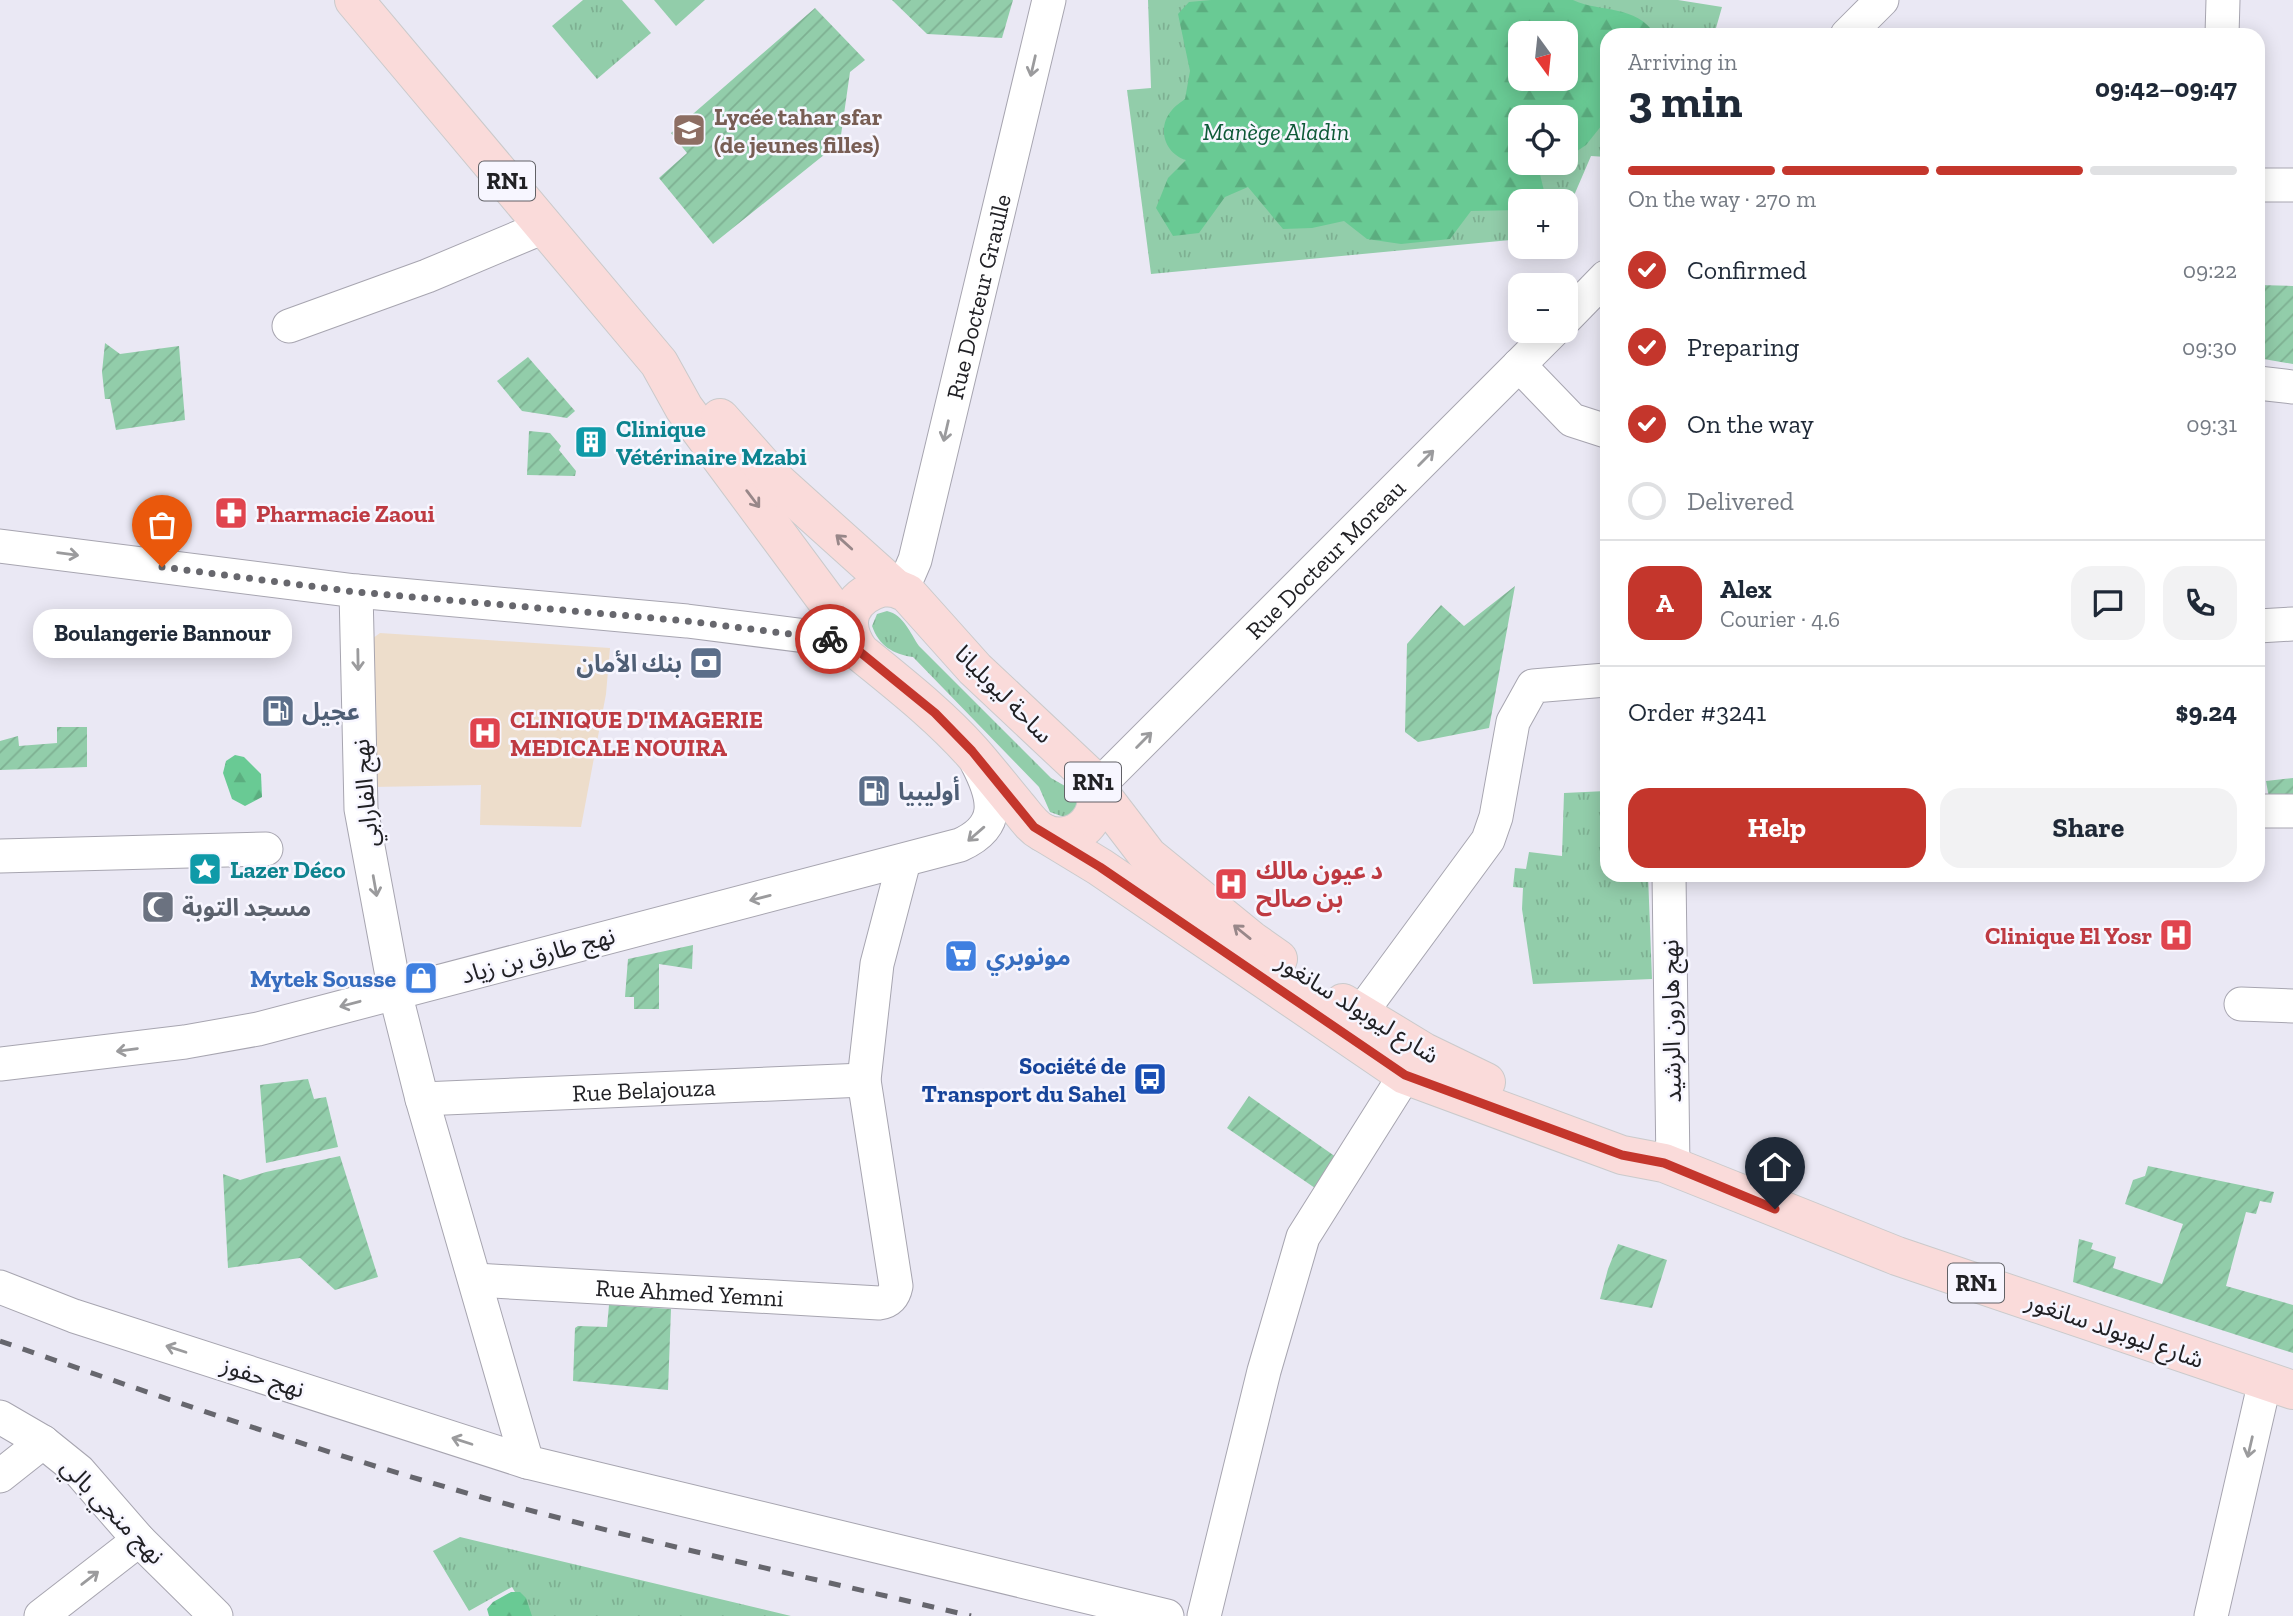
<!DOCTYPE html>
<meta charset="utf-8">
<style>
:root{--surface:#fff;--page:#f2f2f3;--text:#1f2937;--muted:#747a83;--line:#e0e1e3;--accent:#c4362c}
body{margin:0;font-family:"Zilla Slab","Noto Sans Arabic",serif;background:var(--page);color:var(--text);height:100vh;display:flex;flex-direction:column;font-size:26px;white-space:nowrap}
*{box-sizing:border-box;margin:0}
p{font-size:23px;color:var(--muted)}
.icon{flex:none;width:38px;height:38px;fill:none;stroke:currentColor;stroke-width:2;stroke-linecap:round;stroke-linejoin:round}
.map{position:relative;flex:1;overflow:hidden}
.sheet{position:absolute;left:1600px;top:28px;width:665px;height:854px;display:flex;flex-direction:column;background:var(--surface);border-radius:21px;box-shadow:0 4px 18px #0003}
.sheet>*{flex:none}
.needle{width:46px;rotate:165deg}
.fabs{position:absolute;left:1508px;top:21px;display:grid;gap:14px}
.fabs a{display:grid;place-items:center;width:70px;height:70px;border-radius:14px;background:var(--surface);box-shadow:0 4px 18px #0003;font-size:35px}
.pin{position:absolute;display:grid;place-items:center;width:60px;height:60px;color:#fff;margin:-72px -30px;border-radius:50% 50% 50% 0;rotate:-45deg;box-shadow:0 0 7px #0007}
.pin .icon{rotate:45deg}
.courier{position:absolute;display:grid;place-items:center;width:70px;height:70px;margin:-35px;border:5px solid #c4362c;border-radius:50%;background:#fff;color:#222;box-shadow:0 2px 9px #0007}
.bubble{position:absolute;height:49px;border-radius:21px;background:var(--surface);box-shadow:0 4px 18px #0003;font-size:23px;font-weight:800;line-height:49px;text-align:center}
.head em{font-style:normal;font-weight:800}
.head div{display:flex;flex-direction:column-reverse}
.head{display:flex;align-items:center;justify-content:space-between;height:119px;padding:0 28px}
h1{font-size:46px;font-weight:800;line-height:52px}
.bar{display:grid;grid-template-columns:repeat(4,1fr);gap:10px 7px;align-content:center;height:84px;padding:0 28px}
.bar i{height:9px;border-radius:5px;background:var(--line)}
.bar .current{background:var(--accent)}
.bar p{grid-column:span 4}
.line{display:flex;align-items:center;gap:18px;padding:0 28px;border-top:2px solid var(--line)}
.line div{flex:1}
.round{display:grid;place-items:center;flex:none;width:74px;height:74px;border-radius:21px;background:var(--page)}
ol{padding:0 28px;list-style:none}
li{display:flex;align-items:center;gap:21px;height:77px}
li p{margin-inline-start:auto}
li .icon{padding:7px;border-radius:50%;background:var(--accent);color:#fff;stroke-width:4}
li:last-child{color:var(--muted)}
li i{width:38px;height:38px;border:4px solid var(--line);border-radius:50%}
.cta{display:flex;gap:14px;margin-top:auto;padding:14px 28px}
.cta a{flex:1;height:80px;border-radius:21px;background:var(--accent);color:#fff;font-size:28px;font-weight:800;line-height:80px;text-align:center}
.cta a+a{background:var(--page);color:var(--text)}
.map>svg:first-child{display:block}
</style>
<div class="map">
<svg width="2293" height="1616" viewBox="0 0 2293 1616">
<defs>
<pattern id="grass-tufts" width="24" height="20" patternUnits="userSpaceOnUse" patternTransform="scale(1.75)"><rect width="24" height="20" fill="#92cdaa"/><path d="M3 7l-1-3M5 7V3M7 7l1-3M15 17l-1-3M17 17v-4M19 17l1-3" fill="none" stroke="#7eb092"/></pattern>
<pattern id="forest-firs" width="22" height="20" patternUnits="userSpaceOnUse" patternTransform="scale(1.75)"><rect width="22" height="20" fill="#69ca94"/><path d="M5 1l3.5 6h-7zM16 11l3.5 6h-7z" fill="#5bad7f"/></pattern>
<pattern id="garden-furrows" width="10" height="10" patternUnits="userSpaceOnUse" patternTransform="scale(1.75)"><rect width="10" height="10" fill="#92cdaa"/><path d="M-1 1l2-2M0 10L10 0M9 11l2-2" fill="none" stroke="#7eb092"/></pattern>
</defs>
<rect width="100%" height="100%" fill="#eae8f4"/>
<path fill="#edddcb" d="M380,633L610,648L606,694L581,827L480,825L481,785L373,787L369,641Z"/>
<g fill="url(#grass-tufts)" fill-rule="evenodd">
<path d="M583,0H622L651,33L597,79L552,26Z"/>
<path d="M1148,0H1678L1722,7L1714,35H1606V157L1591,156L1566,214V201H1521V239L1151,274L1127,90L1151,88ZM1521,33H1566V79H1521ZM1521,117H1566V163H1521Z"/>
<path d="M887,611C904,615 910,633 919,646L1051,778L1072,790L1077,804L1072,813L1064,817L1050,812L1039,787L913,657C893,654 879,646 872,626L877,614Z"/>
<path d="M1606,791V875H1648L1652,979L1533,984L1522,909L1523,888L1513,887L1515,868L1526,869L1529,852L1562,856L1564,793Z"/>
<path d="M460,1537L791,1616H529L512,1587L469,1611L433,1551Z"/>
</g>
<g fill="url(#forest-firs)" fill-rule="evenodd">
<path d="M1211,0H1573C1601,13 1635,4 1656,35H1606V120L1586,145L1567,158L1566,117H1521V163H1550L1538,166L1545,195L1536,201H1521V210L1471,211L1450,239L1401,244L1367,239L1344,221L1312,228L1283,229L1248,187L1225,197L1199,233L1173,236L1156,208L1168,178L1186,160C1165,154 1156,128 1172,110C1175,106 1181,102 1185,99L1190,71L1178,14L1189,2ZM1521,33H1566V79H1521Z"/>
<path d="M235,755L244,757L261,774L262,797L245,806L232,799L223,773L226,761Z"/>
<path d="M511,1592H520L526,1598L532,1616H489L487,1609L493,1602Z"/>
</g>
<g fill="url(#garden-furrows)">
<path d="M892,0H1013L1002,38L927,34Z"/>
<path d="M815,8L865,60L850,72L840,142L713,244L659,178L687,153L671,133Z"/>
<path d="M2258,285L2293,286V364L2258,358Z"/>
<path d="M105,343L120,354L179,346L185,420L116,430L110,399H105L102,372Z"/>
<path d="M528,357L575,411L567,418L522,411L497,381Z"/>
<path d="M529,431L550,433L561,446L559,450L576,471L575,476L527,475Z"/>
<path d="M1515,586L1489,728L1418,742L1405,732L1407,644L1441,605L1464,626Z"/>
<path d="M57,727H87V767L0,770V741L18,736L19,746L57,743Z"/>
<path d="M2293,778V798H2269L2266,781Z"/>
<path d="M693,945L692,969L659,964V1009H634V997H625L628,959Z"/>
<path d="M308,1079L314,1099L326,1097L338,1147L266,1163L260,1085Z"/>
<path d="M1249,1096L1336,1157L1315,1188L1227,1128Z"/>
<path d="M340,1156L378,1277L335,1290L300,1258L228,1268L223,1174L240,1180L266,1172Z"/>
<path d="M2148,1166L2274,1192L2271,1203L2260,1201L2256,1214L2246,1212L2226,1286L2293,1305V1353L2073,1282L2079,1239L2093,1243L2091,1249L2116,1257L2113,1268L2162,1284L2183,1224L2125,1204L2133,1180L2145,1176Z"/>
<path d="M1618,1244L1667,1260L1652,1308L1600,1299L1608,1269Z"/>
<path d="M609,1305L671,1309L668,1390L573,1381L575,1328L578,1326L607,1327Z"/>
</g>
<path fill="#92cdaa" d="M654,0H705L676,26Z"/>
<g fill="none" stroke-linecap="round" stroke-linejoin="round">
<defs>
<g id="minor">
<path d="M1847,35L1882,0"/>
<path d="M2222,35L2223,0"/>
<path d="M2258,185H2293"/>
<path d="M1566,318L1606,277"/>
<path d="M289,326L427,276L546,226"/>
<path d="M1519,365L1572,420L1606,431"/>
<path d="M2258,383L2293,387"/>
<path d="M0,546L356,591L687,621L853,642"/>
<path id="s1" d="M895,588L909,574L915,560L1049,0"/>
<path d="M356,591L361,809L395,992L422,1099L527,1462L1167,1616"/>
<path d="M2258,626L2293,624"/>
<path id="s2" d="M1096,788L1553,331"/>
<path d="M2258,811H2293"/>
<path d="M0,856L266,849"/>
<path d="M1669,875L1673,1167"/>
<path d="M2241,1004L2293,1006"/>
<path d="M1360,1014L1488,840L1496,817L1513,722L1533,686L1606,680"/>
<path d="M0,1064L185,1042L258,1029L960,845C1002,826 995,798 977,763"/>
<path id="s3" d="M422,1099L864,1080"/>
<path id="s4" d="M475,1280L879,1303C889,1302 894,1296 896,1286L864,1080L877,964L904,861"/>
<path d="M0,1287L74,1316L527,1462"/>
<path d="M0,1417L43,1442L79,1471L139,1540L216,1616"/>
<path d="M0,1476L43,1442"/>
<path d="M41,1616L139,1540"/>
<path d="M1204,1616L1264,1371L1303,1237L1405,1075"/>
<path d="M2211,1616L2265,1381"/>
</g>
<g id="major">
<path d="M354,0L659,363L684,408L849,631"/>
<path d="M720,418L777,482L895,588"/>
<path d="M883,587L895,588L907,593L975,669L1090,777C1096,790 1100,804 1092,817C1082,835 1060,842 1042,832C1031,826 1024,814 1016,805C1001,787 987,769 972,752C938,714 899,684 860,652C839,623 849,597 883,587Z"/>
<path d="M1096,788L1148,856L1251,940L1278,959"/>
<path d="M1044,833L1100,867L1405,1075L1622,1155L1664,1163L1897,1256L2293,1390"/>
<path d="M1343,1003L1424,1052L1486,1082"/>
</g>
</defs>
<use href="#minor" stroke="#a7a5b0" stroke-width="35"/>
<use href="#major" stroke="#cacacb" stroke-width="40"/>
<use href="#minor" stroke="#fff" stroke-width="33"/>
<use href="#major" stroke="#fadbda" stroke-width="38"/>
<path stroke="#66666d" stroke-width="5" stroke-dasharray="12 12" stroke-linecap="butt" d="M0,1341C180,1404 360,1466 544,1514C685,1551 829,1582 971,1616"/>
</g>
<defs><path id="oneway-shaft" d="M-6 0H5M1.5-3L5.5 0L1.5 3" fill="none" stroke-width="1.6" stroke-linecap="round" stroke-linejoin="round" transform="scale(1.75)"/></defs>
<g stroke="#9b9b9d">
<use href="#oneway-shaft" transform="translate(1033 66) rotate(103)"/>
<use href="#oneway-shaft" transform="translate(946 431) rotate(103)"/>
<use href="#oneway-shaft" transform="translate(1426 458) rotate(-45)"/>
<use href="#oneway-shaft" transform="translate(68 554) rotate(7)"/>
<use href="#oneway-shaft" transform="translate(358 660) rotate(89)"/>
<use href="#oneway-shaft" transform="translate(1144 740) rotate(-45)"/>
<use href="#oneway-shaft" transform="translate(976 834) rotate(139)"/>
<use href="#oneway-shaft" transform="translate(375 886) rotate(80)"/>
<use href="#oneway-shaft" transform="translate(760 898) rotate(166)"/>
<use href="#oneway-shaft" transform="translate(350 1004) rotate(165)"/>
<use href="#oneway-shaft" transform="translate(127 1050) rotate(172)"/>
<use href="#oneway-shaft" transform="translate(176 1349) rotate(-162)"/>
<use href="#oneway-shaft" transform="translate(462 1441) rotate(-162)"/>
<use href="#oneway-shaft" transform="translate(2250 1447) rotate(103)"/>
<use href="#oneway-shaft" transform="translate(90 1578) rotate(-38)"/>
</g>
<g stroke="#988789">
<use href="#oneway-shaft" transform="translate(753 499) rotate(53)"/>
<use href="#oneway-shaft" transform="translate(844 542) rotate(-138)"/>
<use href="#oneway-shaft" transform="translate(1242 932) rotate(-141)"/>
</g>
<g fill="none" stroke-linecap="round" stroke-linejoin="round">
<path stroke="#67676d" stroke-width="7" stroke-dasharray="0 12.6" d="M162,567L356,592L687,621L830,639"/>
<path stroke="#c4362c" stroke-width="9" d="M830,639L853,642L860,652L935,713L972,751L1034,827L1100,867L1405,1075L1622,1155L1664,1163L1775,1209"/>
</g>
<defs>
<symbol id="school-square" viewBox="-11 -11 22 22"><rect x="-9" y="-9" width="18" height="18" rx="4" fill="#8d6e63" stroke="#f7f6ff"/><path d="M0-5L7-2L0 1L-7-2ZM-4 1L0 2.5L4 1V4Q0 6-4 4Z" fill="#fff"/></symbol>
<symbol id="building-square" viewBox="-11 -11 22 22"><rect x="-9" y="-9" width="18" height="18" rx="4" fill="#0f9aa8" stroke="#f7f6ff"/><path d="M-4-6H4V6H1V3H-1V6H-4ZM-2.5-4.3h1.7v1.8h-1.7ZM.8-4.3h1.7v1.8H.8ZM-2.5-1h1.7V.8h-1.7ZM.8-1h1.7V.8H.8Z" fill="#fff"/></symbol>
<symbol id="pharmacy-square" viewBox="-11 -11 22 22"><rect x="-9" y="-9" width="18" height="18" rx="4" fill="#e0444e" stroke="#f7f6ff"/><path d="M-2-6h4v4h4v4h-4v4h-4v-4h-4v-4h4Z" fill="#fff"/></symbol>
<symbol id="bank-square" viewBox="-11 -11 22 22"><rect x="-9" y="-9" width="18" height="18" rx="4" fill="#5c6f8a" stroke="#f7f6ff"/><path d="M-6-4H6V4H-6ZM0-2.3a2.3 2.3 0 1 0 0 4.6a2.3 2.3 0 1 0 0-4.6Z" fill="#fff"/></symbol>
<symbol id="fuel-square" viewBox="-11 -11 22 22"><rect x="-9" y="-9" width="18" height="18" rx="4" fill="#5c6f8a" stroke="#f7f6ff"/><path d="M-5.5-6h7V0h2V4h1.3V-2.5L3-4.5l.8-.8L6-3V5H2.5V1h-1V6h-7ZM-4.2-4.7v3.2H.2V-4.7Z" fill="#fff"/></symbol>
<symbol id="hospital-square" viewBox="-11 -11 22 22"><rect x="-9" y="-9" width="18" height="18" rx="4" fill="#e0444e" stroke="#f7f6ff"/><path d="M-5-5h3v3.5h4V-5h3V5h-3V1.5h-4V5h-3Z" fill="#fff"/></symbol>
<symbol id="sight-square" viewBox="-11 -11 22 22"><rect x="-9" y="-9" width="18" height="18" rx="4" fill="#0f9aa8" stroke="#f7f6ff"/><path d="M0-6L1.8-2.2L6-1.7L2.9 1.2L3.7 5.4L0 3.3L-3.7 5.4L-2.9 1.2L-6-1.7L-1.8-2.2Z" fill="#fff"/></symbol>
<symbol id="mosque-square" viewBox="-11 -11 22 22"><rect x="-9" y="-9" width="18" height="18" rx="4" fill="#6b7280" stroke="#f7f6ff"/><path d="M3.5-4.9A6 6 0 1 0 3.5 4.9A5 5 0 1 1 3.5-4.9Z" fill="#fff"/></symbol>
<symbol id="supermarket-square" viewBox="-11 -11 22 22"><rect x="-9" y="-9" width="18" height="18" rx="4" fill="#3f7fe0" stroke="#f7f6ff"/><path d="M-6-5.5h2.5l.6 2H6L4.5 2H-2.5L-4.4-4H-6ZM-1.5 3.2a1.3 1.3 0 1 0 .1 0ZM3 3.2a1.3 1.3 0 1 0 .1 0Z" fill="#fff"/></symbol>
<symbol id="shop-square" viewBox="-11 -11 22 22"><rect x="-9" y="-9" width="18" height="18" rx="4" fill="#3f7fe0" stroke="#f7f6ff"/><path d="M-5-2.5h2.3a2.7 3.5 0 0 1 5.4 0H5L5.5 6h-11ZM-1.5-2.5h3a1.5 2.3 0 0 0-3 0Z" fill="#fff"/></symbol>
<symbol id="bus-square" viewBox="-11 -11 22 22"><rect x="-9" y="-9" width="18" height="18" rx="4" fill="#1a4fb4" stroke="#f7f6ff"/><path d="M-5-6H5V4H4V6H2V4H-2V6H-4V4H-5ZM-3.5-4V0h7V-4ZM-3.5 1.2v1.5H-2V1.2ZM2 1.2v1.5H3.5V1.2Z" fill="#fff"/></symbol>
</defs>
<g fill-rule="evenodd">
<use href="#school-square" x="670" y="111" width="38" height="38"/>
<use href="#building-square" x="572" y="423" width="38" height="38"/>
<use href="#pharmacy-square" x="212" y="494" width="38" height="38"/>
<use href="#bank-square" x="687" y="644" width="38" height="38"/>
<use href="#fuel-square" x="259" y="692" width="38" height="38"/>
<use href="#hospital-square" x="466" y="714" width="38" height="38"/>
<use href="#fuel-square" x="855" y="772" width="38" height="38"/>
<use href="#sight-square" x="186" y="850" width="38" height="38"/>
<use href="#hospital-square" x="1212" y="865" width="38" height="38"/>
<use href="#mosque-square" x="139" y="888" width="38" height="38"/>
<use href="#hospital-square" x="2157" y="916" width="38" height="38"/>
<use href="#supermarket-square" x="942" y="937" width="38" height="38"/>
<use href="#shop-square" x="402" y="959" width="38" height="38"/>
<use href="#bus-square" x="1131" y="1060" width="38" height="38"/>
</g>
<g text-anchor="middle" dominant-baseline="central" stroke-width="5" stroke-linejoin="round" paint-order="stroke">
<g fill="#f7f6ff" stroke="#616166" stroke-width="2">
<rect x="479" y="161.5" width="56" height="39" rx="5"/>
<rect x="1065" y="762.5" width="56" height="39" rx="5"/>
<rect x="1948" y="1263.5" width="56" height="39" rx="5"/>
</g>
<g font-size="23" font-weight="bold" fill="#212125">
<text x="507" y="181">RN1</text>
<text x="1093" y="782">RN1</text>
<text x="1976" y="1283">RN1</text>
</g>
<g font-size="24" font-weight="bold" fill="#785e54" stroke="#f7f6ff" text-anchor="start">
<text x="714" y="116">Lycée tahar sfar<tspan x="714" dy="28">(de jeunes filles)</tspan></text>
</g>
<g font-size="24" font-style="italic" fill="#0d5937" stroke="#f7f6ff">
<text x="1276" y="131">Manège Aladin</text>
</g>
<g font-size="24" fill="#212125" stroke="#f7f6ff">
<text stroke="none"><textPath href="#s1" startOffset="306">Rue Docteur Graulle</textPath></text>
<text stroke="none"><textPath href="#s2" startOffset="324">Rue Docteur Moreau</textPath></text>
<text transform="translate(1004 694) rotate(45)">ساحة ليوبليانا</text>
<text transform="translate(365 793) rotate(-95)">نهج الفارابي</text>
<text transform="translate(538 955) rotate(-15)">نهج طارق بن زياد</text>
<text transform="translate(1358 1008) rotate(32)">شارع ليوبولد سانغور</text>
<text transform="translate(1671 1021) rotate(-91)">نهج هارون الرشيد</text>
<text stroke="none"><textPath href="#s3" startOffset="222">Rue Belajouza</textPath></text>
<text stroke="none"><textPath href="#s4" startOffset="215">Rue Ahmed Yemni</textPath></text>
<text transform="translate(2115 1330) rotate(19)">شارع ليوبولد سانغور</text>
<text transform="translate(263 1377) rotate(18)">نهج حفوز</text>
<text transform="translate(113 1511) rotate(46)">نهج منجي بالي</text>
</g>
<g font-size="24" font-weight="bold" fill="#0d838f" stroke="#f7f6ff" text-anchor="start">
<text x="616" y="428">Clinique<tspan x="616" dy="28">Vétérinaire Mzabi</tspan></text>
<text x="230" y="869">Lazer Déco</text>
</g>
<g font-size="24" font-weight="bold" fill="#be3a42" stroke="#f7f6ff" text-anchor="start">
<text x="256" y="513">Pharmacie Zaoui</text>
<text x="510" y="719">CLINIQUE D'IMAGERIE<tspan x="510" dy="28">MEDICALE NOUIRA</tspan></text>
<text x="1256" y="870">د عيون مالك<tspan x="1256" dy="28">بن صالح</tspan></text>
<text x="2152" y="935" text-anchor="end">Clinique El Yosr</text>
</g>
<g font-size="24" font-weight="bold" fill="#4e5e75" stroke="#f7f6ff" text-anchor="start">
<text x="682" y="663" text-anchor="end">بنك الأمان</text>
<text x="302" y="711">عجيل</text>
<text x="898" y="791">أوليبيا</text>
</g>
<g font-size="24" font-weight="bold" fill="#5b616d" stroke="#f7f6ff" text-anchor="start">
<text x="182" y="907">مسجد التوبة</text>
</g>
<g font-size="24" font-weight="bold" fill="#366cbe" stroke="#f7f6ff" text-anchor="start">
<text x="986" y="956">مونوبري</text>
<text x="396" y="978" text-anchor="end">Mytek Sousse</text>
</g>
<g font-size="24" font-weight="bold" fill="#164399" stroke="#f7f6ff" text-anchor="end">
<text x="1126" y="1065">Société de<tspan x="1126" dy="28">Transport du Sahel</tspan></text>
</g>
</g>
</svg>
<div class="fabs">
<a><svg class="needle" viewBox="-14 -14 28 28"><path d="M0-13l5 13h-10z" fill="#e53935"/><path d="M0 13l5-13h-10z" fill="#747a83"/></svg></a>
<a><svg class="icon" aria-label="locate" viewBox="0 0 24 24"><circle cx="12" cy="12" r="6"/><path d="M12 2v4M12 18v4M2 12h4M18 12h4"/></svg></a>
<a>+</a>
<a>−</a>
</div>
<div class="pin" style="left:162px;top:567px;background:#ea580c"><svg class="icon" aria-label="bag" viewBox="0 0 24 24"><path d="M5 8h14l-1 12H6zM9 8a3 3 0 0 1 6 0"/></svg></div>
<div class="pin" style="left:1775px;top:1209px;background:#1f2937"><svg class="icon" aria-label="home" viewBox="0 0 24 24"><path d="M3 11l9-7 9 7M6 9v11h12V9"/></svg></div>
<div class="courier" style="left:830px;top:639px"><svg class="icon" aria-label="bike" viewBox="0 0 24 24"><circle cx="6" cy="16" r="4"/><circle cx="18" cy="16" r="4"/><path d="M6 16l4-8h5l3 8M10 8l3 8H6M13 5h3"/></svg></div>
<div class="bubble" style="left:33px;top:609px;width:259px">Boulangerie Bannour</div>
<section class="sheet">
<div class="head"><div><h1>3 min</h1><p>Arriving in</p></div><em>09:42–09:47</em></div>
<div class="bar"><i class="current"></i><i class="current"></i><i class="current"></i><i></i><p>On the way · 270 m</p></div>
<ol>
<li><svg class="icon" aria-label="check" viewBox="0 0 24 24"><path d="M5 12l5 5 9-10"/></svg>Confirmed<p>09:22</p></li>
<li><svg class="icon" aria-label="check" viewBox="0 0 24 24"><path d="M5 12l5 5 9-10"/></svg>Preparing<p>09:30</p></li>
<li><svg class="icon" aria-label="check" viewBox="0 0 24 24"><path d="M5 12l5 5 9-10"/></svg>On the way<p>09:31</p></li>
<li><i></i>Delivered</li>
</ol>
<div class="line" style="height:126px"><b class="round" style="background:var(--accent);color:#fff">A</b><div><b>Alex</b><p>Courier · 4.6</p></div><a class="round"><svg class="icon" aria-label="chat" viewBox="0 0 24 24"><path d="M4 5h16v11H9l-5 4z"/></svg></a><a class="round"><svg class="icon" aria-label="phone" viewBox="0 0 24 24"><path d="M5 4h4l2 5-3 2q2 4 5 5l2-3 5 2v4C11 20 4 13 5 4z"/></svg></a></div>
<div class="line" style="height:91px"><div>Order #3241</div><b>$9.24</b></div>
<div class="cta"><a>Help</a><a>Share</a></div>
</section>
</div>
